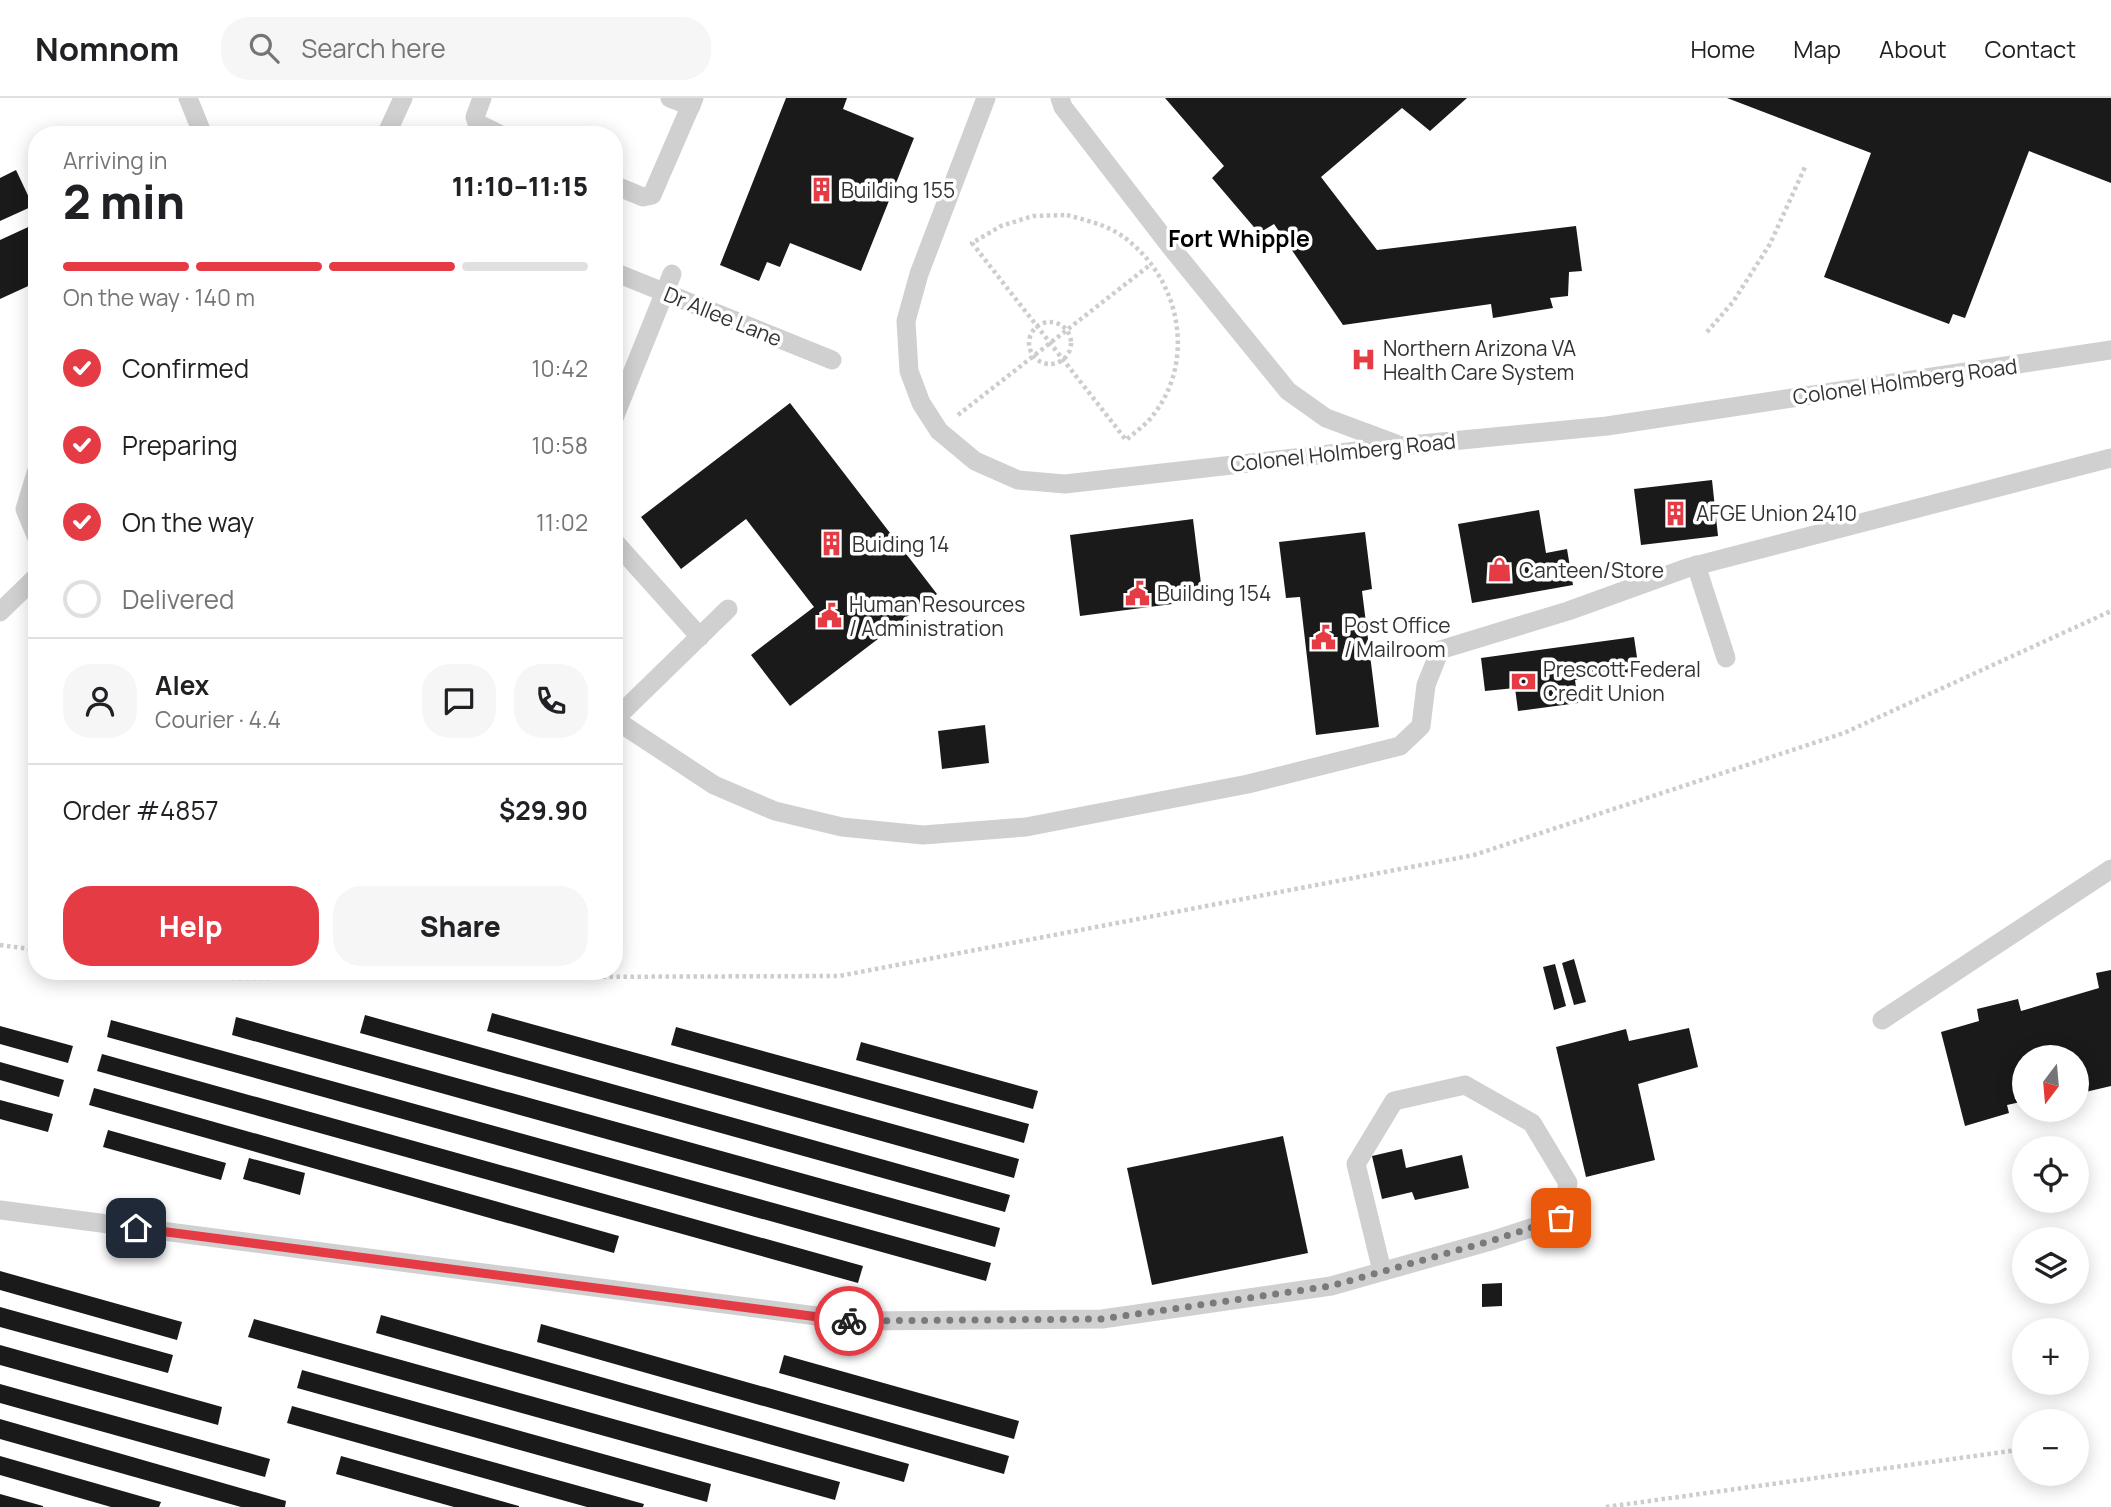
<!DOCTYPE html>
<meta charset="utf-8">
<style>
:root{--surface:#fff;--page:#f6f6f6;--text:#202124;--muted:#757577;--line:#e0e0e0;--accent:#e43b44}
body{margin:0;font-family:Manrope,sans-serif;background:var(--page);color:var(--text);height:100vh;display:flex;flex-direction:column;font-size:26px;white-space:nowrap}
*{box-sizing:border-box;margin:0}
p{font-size:23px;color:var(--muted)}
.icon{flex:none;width:38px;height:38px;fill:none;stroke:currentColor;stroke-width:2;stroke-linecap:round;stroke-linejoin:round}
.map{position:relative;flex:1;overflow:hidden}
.side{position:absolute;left:28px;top:28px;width:595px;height:854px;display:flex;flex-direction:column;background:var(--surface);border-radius:28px;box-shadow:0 4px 18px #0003}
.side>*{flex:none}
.needle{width:46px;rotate:196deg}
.tools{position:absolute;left:2012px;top:947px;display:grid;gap:14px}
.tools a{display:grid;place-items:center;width:77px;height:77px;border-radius:50%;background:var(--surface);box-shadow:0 4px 18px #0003;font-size:35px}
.pin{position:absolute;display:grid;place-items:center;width:60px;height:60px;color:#fff;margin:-30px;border-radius:14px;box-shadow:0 4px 10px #0006}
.courier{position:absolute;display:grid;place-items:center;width:70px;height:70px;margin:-35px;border:5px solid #e43b44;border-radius:50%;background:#fff;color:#222;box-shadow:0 2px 9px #0007}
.summary em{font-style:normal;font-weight:800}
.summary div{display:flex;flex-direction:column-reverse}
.summary{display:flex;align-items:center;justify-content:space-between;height:119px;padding:0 35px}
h1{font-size:46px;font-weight:800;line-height:52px}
.bar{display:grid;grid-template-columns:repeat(4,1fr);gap:10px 7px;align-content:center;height:84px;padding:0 35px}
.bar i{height:9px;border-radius:5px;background:var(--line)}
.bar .on{background:var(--accent)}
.bar p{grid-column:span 4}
.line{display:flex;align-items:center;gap:18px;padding:0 35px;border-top:2px solid var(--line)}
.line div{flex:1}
.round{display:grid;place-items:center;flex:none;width:74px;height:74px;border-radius:28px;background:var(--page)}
ol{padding:0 35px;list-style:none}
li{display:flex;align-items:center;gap:21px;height:77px}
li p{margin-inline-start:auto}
li .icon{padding:7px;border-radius:50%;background:var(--accent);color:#fff;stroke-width:4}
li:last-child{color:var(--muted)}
li i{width:38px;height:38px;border:4px solid var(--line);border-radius:50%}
.action{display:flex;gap:14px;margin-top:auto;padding:14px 35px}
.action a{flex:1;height:80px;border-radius:28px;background:var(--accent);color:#fff;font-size:28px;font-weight:800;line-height:80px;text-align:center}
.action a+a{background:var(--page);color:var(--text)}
header{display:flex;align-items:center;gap:42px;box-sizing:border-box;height:98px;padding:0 35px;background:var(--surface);border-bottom:2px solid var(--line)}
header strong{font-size:33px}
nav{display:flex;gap:38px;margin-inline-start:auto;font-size:24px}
.search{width:490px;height:63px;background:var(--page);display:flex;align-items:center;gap:18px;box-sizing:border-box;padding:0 24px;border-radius:28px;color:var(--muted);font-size:26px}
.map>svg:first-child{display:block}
</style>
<header>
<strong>Nomnom</strong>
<div class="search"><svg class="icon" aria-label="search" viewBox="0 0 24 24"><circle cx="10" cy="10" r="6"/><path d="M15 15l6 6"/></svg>Search here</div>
<nav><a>Home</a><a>Map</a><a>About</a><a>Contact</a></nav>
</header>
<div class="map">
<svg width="2111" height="1409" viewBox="0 0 2111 1409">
<rect width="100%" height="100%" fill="#fff"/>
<g fill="#1a1a1a">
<path d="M786,0H847L843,11L914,40L861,173L790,145L780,169L767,164L759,183L720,167Z"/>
<path d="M1165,0H1467L1430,33L1402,10L1321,79L1377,152L1576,128L1582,173L1569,174L1568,198L1550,200L1553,210L1493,220L1491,206L1343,227L1274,126L1259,135L1212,80L1224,68Z"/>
<path d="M1727,0H2111V85L2029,53L1965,220L1953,216L1949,226L1824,179L1871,55Z"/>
<path d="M16,72L33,108L0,123V80Z"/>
<path d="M37,125V184L0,201V142Z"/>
<path d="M790,305L937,496L790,608L751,557L814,509L746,421L681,471L641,419Z"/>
<path d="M1712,382L1718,438L1641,447L1634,391Z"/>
<path d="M1539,412L1546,455L1567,451L1573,487L1472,505L1458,426Z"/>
<path d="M1193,421L1203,502L1080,518L1070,437Z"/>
<path d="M1365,434L1372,491L1362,493L1379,629L1316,637L1300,499L1286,500L1279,444Z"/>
<path d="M1634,539L1639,573L1575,582L1578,605L1518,613L1515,590L1485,593L1481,560Z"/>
<path d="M985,627L989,665L942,671L938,633Z"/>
<path d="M1574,861L1586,904L1574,907L1562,865Z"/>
<path d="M1555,866L1566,908L1554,912L1543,869Z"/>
<path d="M2111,872V988L2077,996V959H2025V1003L2007,1007L2009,1015L1965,1028L1941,934L1979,923L1977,911L2018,901L2021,913L2099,890L2096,875Z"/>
<path d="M492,915L1019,1061L1014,1080L487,933Z"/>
<path d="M365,917L1010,1097L1005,1114L360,935Z"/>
<path d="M236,919L1000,1130L995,1149L232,937Z"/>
<path d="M111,922L991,1165L986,1183L107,939Z"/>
<path d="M0,928L73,948L68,965L0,946Z"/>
<path d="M676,929L1029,1026L1024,1045L671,947Z"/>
<path d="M1689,930L1698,969L1638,986L1655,1062L1586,1079L1556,949L1626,931L1629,943Z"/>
<path d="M861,944L1038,993L1033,1011L856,962Z"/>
<path d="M102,956L863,1168L858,1185L97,973Z"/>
<path d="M0,964L64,982L59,999L0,982Z"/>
<path d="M94,990L619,1138L614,1155L89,1007Z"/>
<path d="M0,1002L53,1016L48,1034L0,1021Z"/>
<path d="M108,1032L226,1065L221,1082L103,1049Z"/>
<path d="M1283,1038L1308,1155L1152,1187L1127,1070Z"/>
<path d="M1402,1051L1406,1070L1462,1057L1469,1090L1415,1102L1412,1094L1382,1101L1372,1058Z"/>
<path d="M249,1060L305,1075L300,1097L243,1081Z"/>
<path d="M0,1173L182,1224L177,1242L0,1192Z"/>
<path d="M1502,1185V1208L1482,1209V1186Z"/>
<path d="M0,1209L173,1257L168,1275L0,1229Z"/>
<path d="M381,1217L909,1366L904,1384L376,1235Z"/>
<path d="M254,1221L840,1384L835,1402L248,1239Z"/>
<path d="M541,1226L1009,1358L1004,1376L537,1244Z"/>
<path d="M0,1247L222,1309L218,1327L0,1267Z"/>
<path d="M784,1257L1019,1323L1014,1341L779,1275Z"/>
<path d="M302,1272L711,1386L707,1404L297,1290Z"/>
<path d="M0,1286L270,1361L265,1379L0,1305Z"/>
<path d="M292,1308L644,1406L643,1409H587L287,1325Z"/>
<path d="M0,1321L286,1403L285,1409H241L0,1341Z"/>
<path d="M0,1358L161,1404L159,1409H111L0,1377Z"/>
<path d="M341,1358L519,1408V1409H454L336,1376Z"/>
<path d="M0,1396L43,1408V1409H0Z"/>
</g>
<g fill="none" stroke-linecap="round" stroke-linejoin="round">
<g stroke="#cdcdcd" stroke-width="4.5" stroke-dasharray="3.5 3.5" stroke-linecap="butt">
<path d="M1067,117C1089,123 1112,128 1130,144C1182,187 1196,267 1150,321C1143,329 1134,335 1126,342L972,145L1001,128L1033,118Z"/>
<circle cx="1050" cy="245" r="21"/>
<path d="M1707,234L1733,204L1770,146L1805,69"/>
<path d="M958,317L1150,167"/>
<path d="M0,847L37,852"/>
<path d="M183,873L233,880L839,878L1474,757L1844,635L2111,513"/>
<path d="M1606,1409L2025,1351"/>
</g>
<g stroke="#d0d0d0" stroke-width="19">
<path d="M188,0L203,37"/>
<path d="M482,0L475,19L477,25L501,37"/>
<path d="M670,0L691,8"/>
<path d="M986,0L919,176L906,223L909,273L921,305L939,333L975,363L1018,382L1065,386L1400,348L1607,328L2111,252"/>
<path d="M1060,0L1063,9L1170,148L1288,293L1326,320L1396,346"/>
<path d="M386,37L403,0"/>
<path d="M614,87L643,99L652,97L694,0"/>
<path d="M614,174L832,262"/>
<path d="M614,320L672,176"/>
<path d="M37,372L25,411L37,440"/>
<path d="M614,443L700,539"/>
<path d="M1696,467L1726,560"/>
<path d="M0,514L37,478"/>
<path d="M614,621L714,687L775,713L842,729L923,737L1026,729L1248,686L1400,648L1421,628L1426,587L1440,552L1568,513L1687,470L2111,360"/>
<path d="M615,621L728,511"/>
<path d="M1882,922L2111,771"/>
<path d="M0,1112L855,1223L1102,1221L1331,1188L1494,1142L1561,1120L1568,1085L1532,1025L1465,987L1394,1003L1356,1066L1382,1173"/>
</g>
</g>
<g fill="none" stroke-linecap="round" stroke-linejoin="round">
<path stroke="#7a7a7a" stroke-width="7" stroke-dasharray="0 12.6" d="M849,1223L1102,1221L1179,1210L1331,1188L1494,1142L1561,1120"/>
<path stroke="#e43b44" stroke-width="9" d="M136,1130L849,1223"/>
</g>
<defs>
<symbol id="building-bare" viewBox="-9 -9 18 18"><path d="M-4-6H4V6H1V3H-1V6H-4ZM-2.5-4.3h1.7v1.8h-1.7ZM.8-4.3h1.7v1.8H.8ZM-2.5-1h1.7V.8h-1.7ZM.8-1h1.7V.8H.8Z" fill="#e43b44" stroke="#fff" stroke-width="2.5" paint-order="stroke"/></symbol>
<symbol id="hospital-bare" viewBox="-9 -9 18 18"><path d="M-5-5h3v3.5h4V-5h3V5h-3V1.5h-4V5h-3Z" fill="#e43b44" stroke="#fff" stroke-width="2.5" paint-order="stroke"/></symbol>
<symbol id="shop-bare" viewBox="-9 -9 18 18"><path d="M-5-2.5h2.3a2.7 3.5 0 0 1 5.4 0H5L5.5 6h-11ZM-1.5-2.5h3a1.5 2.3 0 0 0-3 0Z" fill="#e43b44" stroke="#fff" stroke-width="2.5" paint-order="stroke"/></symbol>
<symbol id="civic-bare" viewBox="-9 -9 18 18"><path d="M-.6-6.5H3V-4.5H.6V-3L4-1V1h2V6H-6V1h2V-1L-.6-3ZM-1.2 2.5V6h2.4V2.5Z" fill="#e43b44" stroke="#fff" stroke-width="2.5" paint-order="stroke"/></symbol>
<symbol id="bank-bare" viewBox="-9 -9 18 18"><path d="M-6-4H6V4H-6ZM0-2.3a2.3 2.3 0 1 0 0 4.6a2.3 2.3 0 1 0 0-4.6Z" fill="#e43b44" stroke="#fff" stroke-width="2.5" paint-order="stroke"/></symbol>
</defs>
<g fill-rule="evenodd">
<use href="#building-bare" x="804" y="74" width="35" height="35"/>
<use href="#hospital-bare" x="1346" y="244" width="35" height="35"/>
<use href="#building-bare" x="1658" y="398" width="35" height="35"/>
<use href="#building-bare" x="814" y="428" width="35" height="35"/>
<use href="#shop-bare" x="1482" y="454" width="35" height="35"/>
<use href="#civic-bare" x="1120" y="478" width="35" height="35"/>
<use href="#civic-bare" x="812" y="500" width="35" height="35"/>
<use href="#civic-bare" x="1306" y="522" width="35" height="35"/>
<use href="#bank-bare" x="1506" y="566" width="35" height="35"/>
</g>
<g text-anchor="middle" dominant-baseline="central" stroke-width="7" stroke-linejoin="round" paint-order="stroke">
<g font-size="21" fill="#333" stroke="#fff" text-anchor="start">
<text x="841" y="92">Building 155</text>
<text x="1383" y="250">Northern Arizona VA<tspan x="1383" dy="24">Health Care System</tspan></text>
<text x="1696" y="415">AFGE Union 2410</text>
<text x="852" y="446">Buiding 14</text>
<text x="1519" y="472">Canteen/Store</text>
<text x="1157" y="495">Building 154</text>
<text x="849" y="506">Human Resources<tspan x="849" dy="24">/ Administration</tspan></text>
<text x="1344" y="527">Post Office<tspan x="1344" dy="24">/ Mailroom</tspan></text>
<text x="1543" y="571">Prescott Federal<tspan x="1543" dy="24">Credit Union</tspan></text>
</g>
<g font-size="21" fill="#333" stroke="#fff">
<text transform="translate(723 218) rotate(22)">Dr Allee Lane</text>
<text transform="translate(1905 283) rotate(-8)">Colonel Holmberg Road</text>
<text transform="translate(1343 354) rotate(-6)">Colonel Holmberg Road</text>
</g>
<g font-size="23" font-weight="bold" fill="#000" stroke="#fff">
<text x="1239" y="140">Fort Whipple</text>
</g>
</g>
</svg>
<div class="tools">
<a><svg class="needle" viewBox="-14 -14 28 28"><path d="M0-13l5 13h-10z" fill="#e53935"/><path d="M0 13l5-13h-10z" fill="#757577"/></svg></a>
<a><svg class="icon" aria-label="locate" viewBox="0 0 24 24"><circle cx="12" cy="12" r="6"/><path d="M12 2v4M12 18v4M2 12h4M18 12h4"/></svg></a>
<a><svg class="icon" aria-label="layers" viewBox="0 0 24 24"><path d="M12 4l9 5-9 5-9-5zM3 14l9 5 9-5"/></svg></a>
<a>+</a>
<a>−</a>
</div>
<div class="pin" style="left:1561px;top:1120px;background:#ea580c"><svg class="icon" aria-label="bag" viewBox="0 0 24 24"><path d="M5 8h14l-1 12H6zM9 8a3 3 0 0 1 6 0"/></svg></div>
<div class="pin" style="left:136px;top:1130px;background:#1f2937"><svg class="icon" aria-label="home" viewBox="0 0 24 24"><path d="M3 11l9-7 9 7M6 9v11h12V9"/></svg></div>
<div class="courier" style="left:849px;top:1223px"><svg class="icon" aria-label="bike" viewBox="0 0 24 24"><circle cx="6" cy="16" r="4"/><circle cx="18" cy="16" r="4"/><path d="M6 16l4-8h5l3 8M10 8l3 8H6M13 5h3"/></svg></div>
<section class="side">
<div class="summary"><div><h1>2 min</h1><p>Arriving in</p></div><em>11:10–11:15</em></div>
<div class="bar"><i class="on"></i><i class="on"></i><i class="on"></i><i></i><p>On the way · 140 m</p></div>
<ol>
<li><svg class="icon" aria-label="check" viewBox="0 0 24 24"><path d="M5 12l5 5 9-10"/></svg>Confirmed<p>10:42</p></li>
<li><svg class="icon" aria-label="check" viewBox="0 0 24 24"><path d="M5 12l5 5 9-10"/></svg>Preparing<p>10:58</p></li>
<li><svg class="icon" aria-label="check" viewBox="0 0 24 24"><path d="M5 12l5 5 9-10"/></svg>On the way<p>11:02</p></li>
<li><i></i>Delivered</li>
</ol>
<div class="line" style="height:126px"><a class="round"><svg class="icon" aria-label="person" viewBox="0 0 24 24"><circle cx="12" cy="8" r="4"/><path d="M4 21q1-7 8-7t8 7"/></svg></a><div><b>Alex</b><p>Courier · 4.4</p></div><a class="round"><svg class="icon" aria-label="chat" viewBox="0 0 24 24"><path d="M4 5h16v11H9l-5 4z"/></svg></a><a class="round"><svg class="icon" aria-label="phone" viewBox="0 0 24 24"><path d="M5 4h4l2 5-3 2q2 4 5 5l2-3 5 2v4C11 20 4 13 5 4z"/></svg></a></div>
<div class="line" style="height:91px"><div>Order #4857</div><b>$29.90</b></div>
<div class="action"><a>Help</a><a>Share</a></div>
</section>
</div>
